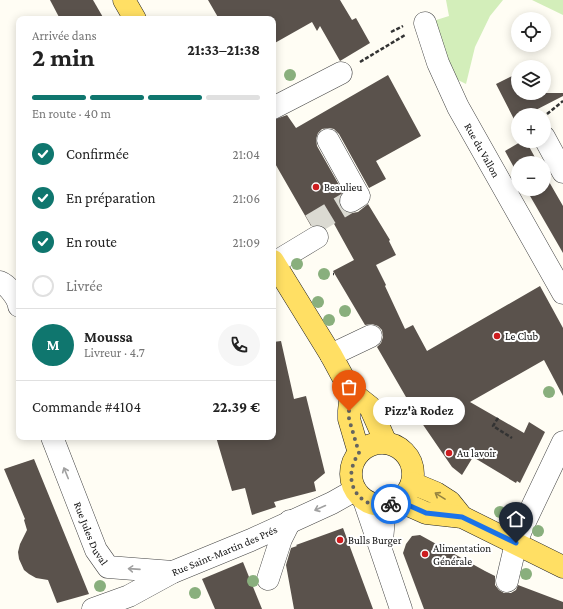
<!DOCTYPE html>
<html lang="fr">
<meta charset="utf-8">
<style>
:root{--surface:#fff;--page:#f6f6f6;--text:#222;--muted:#767676;--line:#e0e0e0;--accent:#0f766e}
body{margin:0;font-family:"Crimson Pro",serif;background:var(--page);color:var(--text);height:100vh;display:flex;flex-direction:column;font-size:15px;white-space:nowrap}
*{box-sizing:border-box;margin:0}
p{font-size:13px;color:var(--muted)}
.icon{flex:none;width:22px;height:22px;fill:none;stroke:currentColor;stroke-width:2;stroke-linecap:round;stroke-linejoin:round}
.map{position:relative;flex:1;overflow:hidden}
.details{position:absolute;left:16px;top:16px;width:260px;height:424px;display:flex;flex-direction:column;background:var(--surface);border-radius:8px;box-shadow:0 2px 10px #0003}
.details>*{flex:none}
.controls{position:absolute;left:511px;top:12px;display:grid;gap:8px}
.controls a{display:grid;place-items:center;width:40px;height:40px;border-radius:50%;background:var(--surface);box-shadow:0 2px 10px #0003;font-size:20px}
.pin{position:absolute;display:grid;place-items:center;width:34px;height:34px;color:#fff;margin:-41px -17px;border-radius:50% 50% 50% 0;rotate:-45deg;box-shadow:0 0 4px #0007}
.pin .icon{rotate:45deg}
.courier{position:absolute;display:grid;place-items:center;width:40px;height:40px;margin:-20px;border:3px solid #1a73e8;border-radius:50%;background:#fff;color:#222;box-shadow:0 1px 5px #0007}
.bubble{position:absolute;height:28px;border-radius:14px;background:var(--surface);box-shadow:0 2px 10px #0003;font-size:13px;font-weight:700;line-height:28px;text-align:center}
.overview em{font-style:normal;font-weight:700}
.overview div{display:flex;flex-direction:column-reverse}
.overview{display:flex;align-items:center;justify-content:space-between;height:68px;padding:0 16px}
h1{font-size:26px;font-weight:700;line-height:30px}
.bar{display:grid;grid-template-columns:repeat(4,1fr);gap:6px 4px;align-content:center;height:48px;padding:0 16px}
.bar i{height:5px;border-radius:3px;background:var(--line)}
.bar .current{background:var(--accent)}
.bar p{grid-column:span 4}
.line{display:flex;align-items:center;gap:10px;padding:0 16px;border-top:1px solid var(--line)}
.line div{flex:1}
.round{display:grid;place-items:center;flex:none;width:42px;height:42px;border-radius:21px;background:var(--page)}
ol{padding:0 16px;list-style:none}
li{display:flex;align-items:center;gap:12px;height:44px}
li p{margin-inline-start:auto}
li .icon{padding:4px;border-radius:50%;background:var(--accent);color:#fff;stroke-width:4}
li:last-child{color:var(--muted)}
li i{width:22px;height:22px;border:2px solid var(--line);border-radius:50%}
.map>svg:first-child{display:block}
</style>
<div class="map">
<svg width="563" height="609" viewBox="0 0 563 609">
<rect width="100%" height="100%" fill="#fffdf4"/>
<g fill="#d3eeba">
<path d="M446,0H503L490,16L475,47L466,84L456,79L433,21L449,16Z"/>
<path d="M532,0H563V15Z"/>
</g>
<g fill="#5a524c">
<path d="M50,0H93L104,19H60Z"/>
<path d="M208,0H340L352,20L356,18L370,43L340,61L320,26L317,31L312,22L273,44V19H219Z"/>
<path d="M518,73V93H563V96L526,115H518V127L496,84Z"/>
<path d="M388,75L421,136L376,161L386,179L369,188L339,134L334,129L329,128L322,129L318,133L316,139L317,146L343,192L340,196L339,201L341,208L346,212L352,213L358,212L368,204L390,240L389,241L396,255L376,265L386,285L385,286L405,329L413,325L427,351L540,286L563,328V396L544,360L470,402L524,433L529,422L545,432L520,483L517,481L516,483L473,457L462,475L452,467L417,416L377,347L381,343L383,337L382,330L378,326L372,324L365,325L333,271L354,260L333,222L324,226L317,225L311,226L273,160V120L287,115L296,128Z"/>
<path d="M522,141H526L538,163H518V175L505,151Z"/>
<path d="M544,173L563,206V253L526,189H544Z"/>
<path d="M281,341L294,399L306,396L325,473L314,482L316,491L274,502L276,507L252,515L245,488L232,491L216,437H273V342Z"/>
<path d="M34,459L89,594L57,603L48,580L36,578L29,574L24,570L19,559L18,552L20,544L27,530L24,520L25,519L4,469Z"/>
<path d="M343,528L373,609H294L286,565L291,548L297,546L296,545Z"/>
<path d="M420,535L485,571L495,576V585L499,590L504,593H511L516,590L518,585L563,602V609H424L403,553L406,544L412,536Z"/>
<path d="M243,562L262,609H215L202,579Z"/>
</g>
<g fill="none" stroke-linecap="round" stroke-linejoin="round">
<path stroke="#dbdad2" stroke-width="22" stroke-dasharray="22 11" stroke-linecap="butt" d="M311,225L351,201"/>
<defs>
<g id="minor">
<path id="s1" d="M425,23L438,63L458,107L563,293"/>
<path d="M273,108L341,73"/>
<path d="M544,137L563,172"/>
<path d="M328,140L359,196L351,201"/>
<path d="M274,263L317,237"/>
<path d="M0,282C8,285 18,298 19,306"/>
<path d="M331,355L371,336"/>
<path id="s2" d="M52,437L96,550L108,567L173,572"/>
<path d="M364,500L401,609"/>
<path d="M382,541L385,506"/>
<path d="M268,579L281,539L290,521"/>
<path d="M507,581L516,543L522,528L563,442"/>
<path id="s3" d="M93,609L129,596L173,572L251,540L332,503L355,490"/>
</g>
<g id="major">
<path d="M124,0L135,19"/>
<path d="M273,261L331,355L351,392L370,407L386,443"/>
<path d="M351,392L349,411V419L359,453"/>
<circle cx="382" cy="474" r="31"/>
<path d="M412,483L436,493L450,502L462,517"/>
<path d="M399,501L426,513L462,517L563,567"/>
</g>
</defs>
<use href="#minor" stroke="#444" stroke-width="23"/>
<use href="#major" stroke="#222" stroke-width="23"/>
<g stroke="#333" stroke-width="2.5" stroke-dasharray="4 2" stroke-linecap="butt">
<path d="M391,32L403,26"/>
<path d="M360,62L405,35"/>
<path d="M547,114L563,101"/>
<path d="M333,274H334"/>
<path d="M498,418L493,426L512,438"/>
</g>
<use href="#minor" stroke="#fff" stroke-width="22"/>
<use href="#major" stroke="#ffdf64" stroke-width="22"/>
</g>
<g fill="#89af7d">
<circle cx="290" cy="75" r="6"/>
<circle cx="297" cy="264" r="6"/>
<circle cx="324" cy="274" r="6"/>
<circle cx="318" cy="302" r="6"/>
<circle cx="345" cy="311" r="6"/>
<circle cx="329" cy="320" r="6"/>
<circle cx="549" cy="392" r="6"/>
<circle cx="500" cy="512" r="6"/>
<circle cx="538" cy="531" r="6"/>
<circle cx="526" cy="574" r="6"/>
<circle cx="253" cy="581" r="6"/>
<circle cx="100" cy="586" r="6"/>
<circle cx="195" cy="593" r="6"/>
</g>
<defs><path id="oneway-shaft" d="M-6 0H5M1.5-3L5.5 0L1.5 3" fill="none" stroke-width="1.6" stroke-linecap="round" stroke-linejoin="round"/></defs>
<g stroke="#a0a0a0">
<use href="#oneway-shaft" transform="translate(66 473) rotate(-112)"/>
<use href="#oneway-shaft" transform="translate(320 508) rotate(156)"/>
<use href="#oneway-shaft" transform="translate(134 569) rotate(-176)"/>
</g>
<use stroke="#94823f" href="#oneway-shaft" transform="translate(440 496) rotate(-148)"/>
<g fill="none" stroke-linecap="round" stroke-linejoin="round">
<path stroke="#646460" stroke-width="4" stroke-dasharray="0 7.2" d="M349,411V419L359,453C340,480 358,512 391,504"/>
<path stroke="#1a73e8" stroke-width="5" d="M391,504L399,501L426,513L462,517L516,543"/>
</g>
<g fill="#cd1d1f" stroke="#fff" stroke-width="1.5">
<circle cx="316" cy="187" r="4"/>
<circle cx="497" cy="336" r="4"/>
<circle cx="449" cy="453" r="4"/>
<circle cx="340" cy="540" r="4"/>
<circle cx="425" cy="554" r="4"/>
</g>
<g text-anchor="middle" dominant-baseline="central" stroke-width="4" stroke-linejoin="round" paint-order="stroke">
<g font-size="11" fill="#111" stroke="#fff">
<text stroke="none"><textPath href="#s1" startOffset="140">Rue du Vallon</textPath></text>
<text stroke="none"><textPath href="#s2" startOffset="104">Rue Jules Duval</textPath></text>
<text stroke="none"><textPath href="#s3" startOffset="144">Rue Saint-Martin des Prés</textPath></text>
</g>
<g font-size="11" fill="#111" stroke="#fff" text-anchor="start">
<text x="324" y="187">Beaulieu</text>
<text x="505" y="336">Le Club</text>
<text x="457" y="453">Au lavoir</text>
<text x="348" y="540">Bulls Burger</text>
<text x="433" y="548">Alimentation<tspan x="433" dy="13">Générale</tspan></text>
</g>
</g>
</svg>
<div class="controls">
<a><svg class="icon" aria-label="locate" viewBox="0 0 24 24"><circle cx="12" cy="12" r="6"/><path d="M12 2v4M12 18v4M2 12h4M18 12h4"/></svg></a>
<a><svg class="icon" aria-label="layers" viewBox="0 0 24 24"><path d="M12 4l9 5-9 5-9-5zM3 14l9 5 9-5"/></svg></a>
<a>+</a>
<a>−</a>
</div>
<div class="pin" style="left:349px;top:411px;background:#ea580c"><svg class="icon" aria-label="bag" viewBox="0 0 24 24"><path d="M5 8h14l-1 12H6zM9 8a3 3 0 0 1 6 0"/></svg></div>
<div class="pin" style="left:516px;top:543px;background:#1f2937"><svg class="icon" aria-label="home" viewBox="0 0 24 24"><path d="M3 11l9-7 9 7M6 9v11h12V9"/></svg></div>
<div class="courier" style="left:391px;top:504px"><svg class="icon" aria-label="bike" viewBox="0 0 24 24"><circle cx="6" cy="16" r="4"/><circle cx="18" cy="16" r="4"/><path d="M6 16l4-8h5l3 8M10 8l3 8H6M13 5h3"/></svg></div>
<div class="bubble" style="left:373px;top:397px;width:92px">Pizz'à Rodez</div>
<section class="details">
<div class="overview"><div><h1>2 min</h1><p>Arrivée dans</p></div><em>21:33–21:38</em></div>
<div class="bar"><i class="current"></i><i class="current"></i><i class="current"></i><i></i><p>En route · 40 m</p></div>
<ol>
<li><svg class="icon" aria-label="check" viewBox="0 0 24 24"><path d="M5 12l5 5 9-10"/></svg>Confirmée<p>21:04</p></li>
<li><svg class="icon" aria-label="check" viewBox="0 0 24 24"><path d="M5 12l5 5 9-10"/></svg>En préparation<p>21:06</p></li>
<li><svg class="icon" aria-label="check" viewBox="0 0 24 24"><path d="M5 12l5 5 9-10"/></svg>En route<p>21:09</p></li>
<li><i></i>Livrée</li>
</ol>
<div class="line" style="height:72px"><b class="round" style="background:var(--accent);color:#fff">M</b><div><b>Moussa</b><p>Livreur · 4.7</p></div><a class="round"><svg class="icon" aria-label="phone" viewBox="0 0 24 24"><path d="M5 4h4l2 5-3 2q2 4 5 5l2-3 5 2v4C11 20 4 13 5 4z"/></svg></a></div>
<div class="line" style="height:52px"><div>Commande #4104</div><b>22.39 €</b></div>
</section>
</div>
